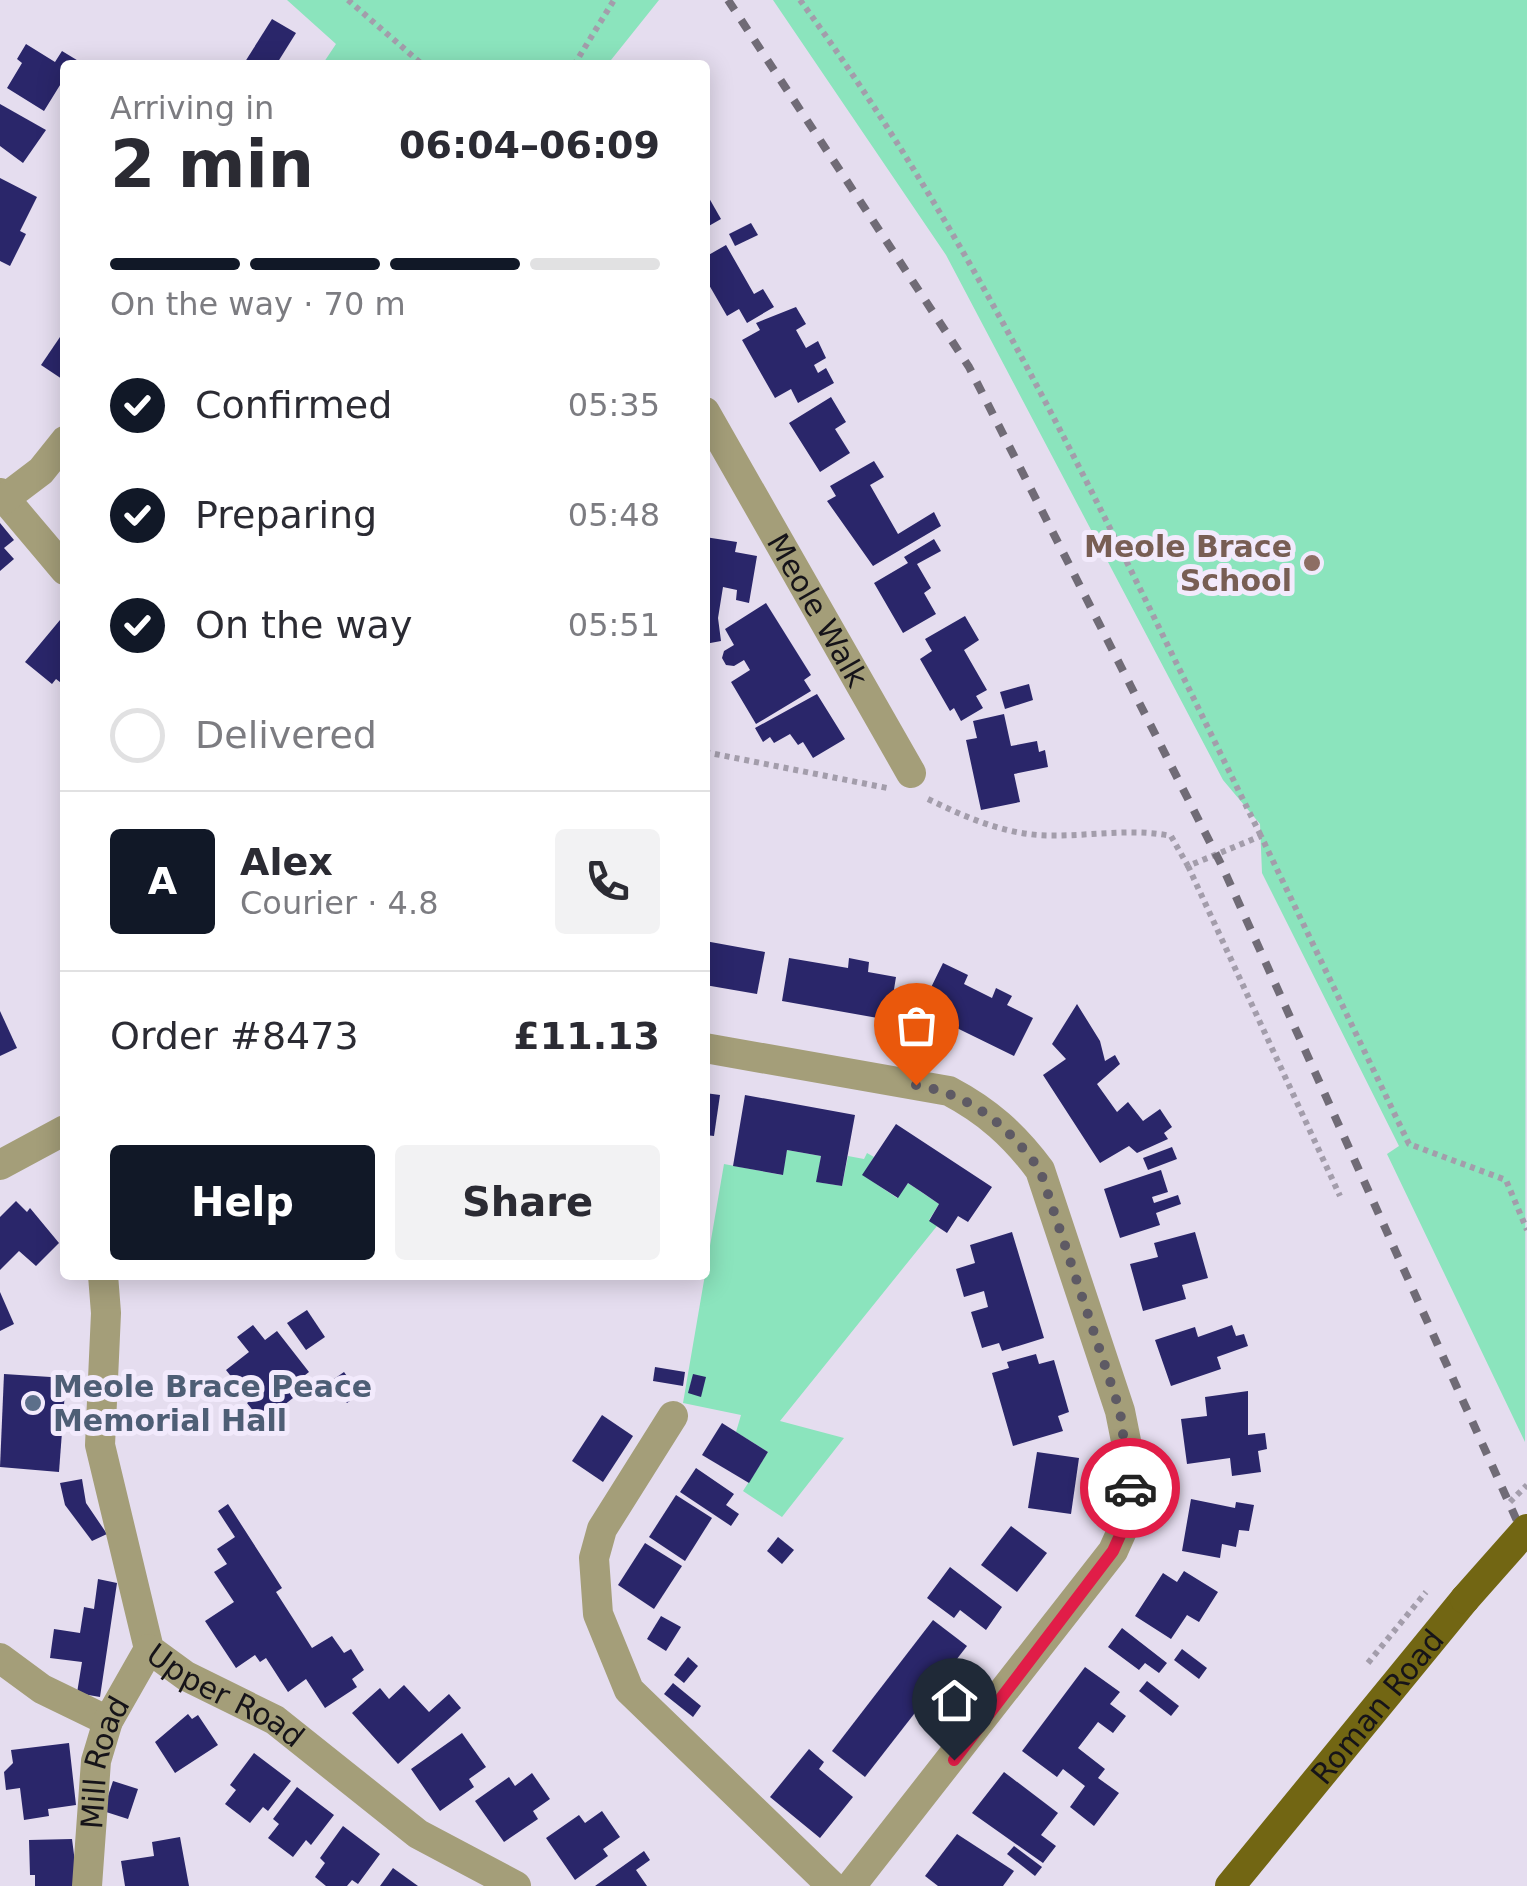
<!DOCTYPE html>
<meta charset="utf-8">
<style>
:root{--surface:#fff;--page:#f2f2f3;--text:#2b2b33;--muted:#7c7c81;--line:#e1e1e2;--accent:#111827}
body{margin:0;font-family:"DejaVu Sans",sans-serif;background:var(--page);color:var(--text);height:100vh;display:flex;flex-direction:column;font-size:38px;white-space:nowrap}
*{box-sizing:border-box;margin:0}
p{font-size:32px;color:var(--muted)}
.icon{flex:none;width:55px;height:55px;fill:none;stroke:currentColor;stroke-width:2;stroke-linecap:round;stroke-linejoin:round}
.map{position:relative;flex:1;overflow:hidden}
.drawer{position:absolute;left:60px;top:60px;width:650px;height:1220px;display:flex;flex-direction:column;background:var(--surface);border-radius:10px;box-shadow:0 5px 25px #0003}
.drawer>*{flex:none}
.pin{position:absolute;display:grid;place-items:center;width:85px;height:85px;color:#fff;margin:-102px -42px;border-radius:50% 50% 50% 0;rotate:-45deg;box-shadow:0 0 10px #0007}
.pin .icon{rotate:45deg}
.courier{position:absolute;display:grid;place-items:center;width:100px;height:100px;margin:-50px;border:8px solid #e11d48;border-radius:50%;background:#fff;color:#222;box-shadow:0 2px 12px #0007}
.overview em{font-style:normal;font-weight:800}
.overview div{display:flex;flex-direction:column-reverse}
.overview{display:flex;align-items:center;justify-content:space-between;height:170px;padding:0 50px}
h1{font-size:65px;font-weight:800;line-height:75px}
.bar{display:grid;grid-template-columns:repeat(4,1fr);gap:15px 10px;align-content:center;height:120px;padding:0 50px}
.bar i{height:12px;border-radius:8px;background:var(--line)}
.bar .active{background:var(--accent)}
.bar p{grid-column:span 4}
.line{display:flex;align-items:center;gap:25px;padding:0 50px;border-top:2px solid var(--line)}
.line div{flex:1}
.round{display:grid;place-items:center;flex:none;width:105px;height:105px;border-radius:10px;background:var(--page)}
ol{padding:0 50px;list-style:none}
li{display:flex;align-items:center;gap:30px;height:110px}
li p{margin-inline-start:auto}
li .icon{padding:10px;border-radius:50%;background:var(--accent);color:#fff;stroke-width:4}
li:last-child{color:var(--muted)}
li i{width:55px;height:55px;border:5px solid var(--line);border-radius:50%}
.action{display:flex;gap:20px;margin-top:auto;padding:20px 50px}
.action a{flex:1;height:115px;border-radius:10px;background:var(--accent);color:#fff;font-size:40px;font-weight:800;line-height:115px;text-align:center}
.action a+a{background:var(--page);color:var(--text)}
.map>svg:first-child{display:block}
</style>
<div class="map">
<svg width="1527" height="1886" viewBox="0 0 1527 1886">
<rect width="100%" height="100%" fill="#e5ddef"/>
<g fill="#8be4bd">
<path d="M287,0H659L607,65H322L336,44Z"/>
<path d="M773,0H1527L1525,1442L1387,1154L1399,1146L1262,873L1260,824L1223,780L946,255Z"/>
<path d="M787,1150L821,1156L817,1182L842,1186L848,1156L864,1159L867,1153L874,1157L863,1175L897,1198L908,1183L939,1204L929,1220L937,1226L780,1421L844,1438L782,1517L743,1491L768,1452L736,1432L741,1415L683,1403L724,1164L782,1175Z"/>
</g>
<g fill="#2a266a">
<path d="M272,19L296,33L276,65H243Z"/>
<path d="M26,44L55,62L62,51L85,65H65V77L44,111L7,88L22,63L17,59Z"/>
<path d="M0,104L46,130L23,163L0,146Z"/>
<path d="M0,178L37,197L20,231L26,234L10,266L0,261Z"/>
<path d="M705,191L721,219L707,227L705,223Z"/>
<path d="M751,223L758,235L735,246L729,234Z"/>
<path d="M726,245L754,294L763,289L774,307L747,323L739,309L727,316L705,278V257Z"/>
<path d="M796,307L806,324L796,330L806,348L818,341L826,358L814,365L818,373L826,368L834,383L798,403L791,389L775,398L742,340L760,330L756,323Z"/>
<path d="M60,337L65,340L62,379L41,365Z"/>
<path d="M831,397L846,422L835,429L850,453L820,472L789,423Z"/>
<path d="M874,461L884,477L870,485L898,534L934,512L941,526L873,566L827,501L836,496L830,486Z"/>
<path d="M0,523L14,540L4,548L14,559L0,571Z"/>
<path d="M705,537L737,542L735,552L757,556L749,603L736,600L737,590L723,587L718,618L721,641L705,644Z"/>
<path d="M934,539L941,551L917,564L931,588L924,593L936,614L903,633L874,583L908,563L904,557Z"/>
<path d="M766,603L811,675L804,680L811,691L756,724L731,682L750,670L744,660L734,666L726,665L722,658L724,651L734,645L725,629Z"/>
<path d="M65,614V686L56,679L52,684L25,662Z"/>
<path d="M965,616L979,640L964,650L987,690L976,696L983,708L961,721L954,708L950,711L920,659L932,651L925,639Z"/>
<path d="M1029,684L1033,700L1005,709L1000,692Z"/>
<path d="M817,694L845,739L813,758L803,742L798,745L790,734L774,743L770,737L763,742L755,728Z"/>
<path d="M1004,714L1011,746L1037,741L1039,752L1045,750L1048,767L1014,774L1020,802L981,810L966,740L977,738L973,721Z"/>
<path d="M705,941L765,952L757,994L705,985Z"/>
<path d="M789,958L848,968L849,958L869,962L868,972L896,977L889,1020L782,1001Z"/>
<path d="M943,963L968,975L964,984L992,998L996,988L1012,996L1007,1005L1033,1018L1014,1056L920,1010Z"/>
<path d="M1077,1004L1100,1041L1105,1061L1115,1055L1120,1064L1097,1084L1117,1112L1128,1102L1143,1121L1160,1109L1172,1127L1164,1133L1168,1139L1137,1153L1129,1146L1100,1163L1043,1075L1066,1059L1052,1044Z"/>
<path d="M0,1011L17,1048L0,1056Z"/>
<path d="M705,1093L720,1095L714,1136L705,1135Z"/>
<path d="M745,1095L855,1115L842,1186L816,1182L821,1156L787,1150L783,1175L733,1166Z"/>
<path d="M896,1124L992,1187L968,1222L958,1216L947,1233L929,1221L939,1204L923,1193L908,1183L898,1198L862,1175Z"/>
<path d="M1172,1147L1177,1159L1148,1170L1143,1158Z"/>
<path d="M1161,1170L1168,1192L1152,1197L1154,1203L1178,1195L1181,1204L1156,1213L1160,1225L1120,1238L1104,1189Z"/>
<path d="M16,1201L27,1212L30,1208L59,1243L36,1266L19,1251L0,1270V1217Z"/>
<path d="M1012,1232L1044,1338L1002,1351L999,1343L982,1348L971,1312L988,1307L984,1291L964,1297L956,1269L975,1263L970,1245Z"/>
<path d="M1195,1232L1208,1278L1182,1285L1186,1299L1143,1311L1130,1264L1158,1257L1154,1243Z"/>
<path d="M0,1292L14,1324L0,1331Z"/>
<path d="M307,1310L325,1337L306,1350L287,1323Z"/>
<path d="M253,1325L265,1340L277,1331L309,1372L287,1389L293,1398L274,1413L270,1408L258,1417L247,1403L260,1393L247,1376L237,1384L226,1370L249,1352L237,1337Z"/>
<path d="M1232,1325L1236,1336L1244,1334L1248,1346L1217,1357L1221,1369L1171,1386L1155,1340L1195,1327L1198,1337Z"/>
<path d="M1036,1354L1039,1364L1054,1360L1069,1412L1058,1416L1063,1431L1013,1446L992,1373L1009,1368L1007,1362Z"/>
<path d="M655,1367L685,1372L683,1386L653,1381Z"/>
<path d="M344,1372L360,1394L347,1403L331,1381Z"/>
<path d="M4,1374L66,1378L59,1472L0,1467Z"/>
<path d="M693,1374L706,1377L701,1397L688,1393Z"/>
<path d="M1248,1391V1435L1265,1433L1267,1449L1258,1451L1261,1472L1232,1476L1230,1458L1187,1464L1181,1419L1207,1416L1205,1397Z"/>
<path d="M602,1415L633,1436L603,1482L572,1461Z"/>
<path d="M722,1423L768,1452L749,1483L702,1455Z"/>
<path d="M1037,1452L1079,1458L1071,1514L1028,1508Z"/>
<path d="M696,1468L734,1494L726,1505L739,1514L731,1526L680,1492Z"/>
<path d="M82,1479L86,1503L107,1534L92,1541L65,1505L60,1483Z"/>
<path d="M676,1495L712,1518L685,1561L649,1537Z"/>
<path d="M1191,1499L1235,1508L1236,1502L1254,1505L1249,1531L1239,1530L1236,1547L1222,1544L1220,1558L1182,1551Z"/>
<path d="M228,1504L282,1588L276,1592L312,1648L332,1636L344,1653L351,1649L364,1670L352,1679L357,1687L325,1708L306,1679L288,1692L266,1658L260,1662L255,1655L236,1668L205,1621L234,1602L214,1572L227,1564L217,1549L235,1537L218,1511Z"/>
<path d="M1011,1526L1047,1553L1017,1592L981,1565Z"/>
<path d="M778,1537L794,1550L782,1564L767,1551Z"/>
<path d="M645,1543L682,1566L654,1609L618,1585Z"/>
<path d="M950,1567L1002,1607L986,1630L960,1610L954,1618L927,1598Z"/>
<path d="M1184,1571L1218,1592L1199,1622L1187,1615L1171,1639L1135,1616L1163,1573L1177,1582Z"/>
<path d="M98,1579L117,1583L100,1697L77,1693L82,1662L50,1658L54,1629L80,1633L84,1607L94,1609Z"/>
<path d="M661,1616L681,1627L666,1651L647,1639Z"/>
<path d="M933,1620L967,1646L865,1777L832,1751Z"/>
<path d="M1122,1628L1167,1663L1159,1673L1145,1663L1139,1670L1108,1647Z"/>
<path d="M1182,1649L1207,1668L1199,1679L1174,1660Z"/>
<path d="M688,1657L698,1666L684,1683L674,1675Z"/>
<path d="M1085,1667L1120,1692L1110,1704L1126,1716L1113,1733L1098,1722L1078,1748L1105,1769L1098,1778L1119,1793L1094,1826L1070,1807L1085,1786L1063,1769L1057,1777L1022,1751Z"/>
<path d="M1147,1681L1179,1706L1171,1716L1139,1691Z"/>
<path d="M673,1683L701,1706L693,1717L664,1694Z"/>
<path d="M404,1685L429,1712L449,1694L461,1708L398,1764L352,1713L380,1688L389,1699Z"/>
<path d="M188,1714L192,1719L198,1715L218,1745L175,1773L155,1742Z"/>
<path d="M462,1733L486,1767L469,1779L474,1787L440,1811L411,1769Z"/>
<path d="M69,1743L76,1805L48,1809L49,1816L24,1820L20,1788L6,1790L4,1772L13,1763L11,1750Z"/>
<path d="M809,1749L824,1762L819,1769L853,1797L820,1838L770,1797Z"/>
<path d="M254,1753L291,1781L268,1811L263,1807L250,1823L225,1804L236,1790L230,1785Z"/>
<path d="M1004,1772L1058,1813L1041,1835L1056,1846L1043,1863L972,1813Z"/>
<path d="M532,1773L550,1799L533,1811L538,1819L504,1842L475,1801L509,1777L515,1786Z"/>
<path d="M113,1781L138,1789L128,1819L103,1811Z"/>
<path d="M297,1787L334,1815L311,1845L306,1840L293,1857L268,1838L279,1824L273,1819Z"/>
<path d="M602,1811L620,1837L603,1849L608,1856L575,1880L546,1838L579,1815L585,1823Z"/>
<path d="M343,1826L380,1854L358,1884L352,1880L347,1886H326L315,1877L325,1863L320,1858Z"/>
<path d="M957,1834L1014,1871L1003,1886H938L925,1876Z"/>
<path d="M180,1837L189,1886H125L121,1861L154,1856L152,1842Z"/>
<path d="M72,1839L78,1886H35V1875H30L29,1840Z"/>
<path d="M1014,1846L1042,1867L1035,1876L1007,1854Z"/>
<path d="M644,1851L650,1860L636,1870L647,1886H595Z"/>
<path d="M393,1868L418,1886H380Z"/>
</g>
<g fill="none" stroke-linecap="round" stroke-linejoin="round">
<g stroke="#a39dab" stroke-width="6" stroke-dasharray="5 5" stroke-linecap="butt">
<path d="M348,0L423,65"/>
<path d="M800,0C989,258 1120,551 1261,836"/>
<path d="M574,65L614,0"/>
<path d="M705,752L887,788"/>
<path d="M928,799C963,816 999,832 1038,835C1082,838 1128,827 1171,836L1188,866L1261,836L1409,1144L1506,1180L1527,1230"/>
<path d="M1188,866L1340,1196"/>
<path d="M1368,1663L1426,1592"/>
</g>
<g stroke="#a49e79" stroke-width="30">
<path id="s1" d="M705,412L911,773"/>
<path d="M0,493L65,570"/>
<path d="M4,499L41,471L65,441"/>
<path d="M705,1048L949,1091C987,1111 1014,1135 1040,1170L1120,1411L1131,1466L1130,1513L1113,1551L851,1886"/>
<path d="M0,1165L65,1130"/>
<path id="s2" d="M103,1275L106,1313L100,1445L149,1649L186,1676L275,1720L418,1834L516,1886"/>
<path d="M673,1416L602,1529L594,1558L598,1614L629,1690L832,1886"/>
<path d="M0,1658L42,1689L108,1721"/>
<path id="s3" d="M87,1886L96,1761L108,1721L149,1649"/>
</g>
<path stroke="#726613" stroke-width="30" id="s4" d="M1230,1886L1465,1599"/>
<path stroke="#706b76" stroke-width="8" stroke-dasharray="12 12" stroke-linecap="butt" d="M728,0L969,367L1223,868L1527,1543"/>
<path stroke="#a39dab" stroke-width="6" stroke-dasharray="5 5" stroke-linecap="butt" d="M1510,1502L1527,1485"/>
<path stroke="#726613" stroke-width="30" d="M1465,1599L1527,1529"/>
</g>
<g fill="none" stroke-linecap="round" stroke-linejoin="round">
<path stroke="#5e5a64" stroke-width="10" stroke-dasharray="0 18" d="M916,1085C972,1095 1007,1125 1040,1170L1120,1411L1130,1488"/>
<path stroke="#e11d48" stroke-width="12" d="M954,1760L1113,1551L1130,1513V1488"/>
</g>
<circle fill="#8d6e63" stroke="#f2eafc" stroke-width="4" cx="1312" cy="563" r="10"/>
<circle fill="#5c6f8a" stroke="#f2eafc" stroke-width="4" cx="33" cy="1403" r="10"/>
<g text-anchor="middle" dominant-baseline="central" stroke-width="10" stroke-linejoin="round" paint-order="stroke">
<g font-size="30" font-weight="bold" fill="#785e54" stroke="#f2eafc" text-anchor="end">
<text x="1292" y="546">Meole Brace<tspan x="1292" dy="34">School</tspan></text>
</g>
<g font-size="30" fill="#161419" stroke="#f2eafc">
<text stroke="none"><textPath href="#s1" startOffset="228">Meole Walk</textPath></text>
<text stroke="none"><textPath href="#s2" startOffset="470">Upper Road</textPath></text>
<text stroke="none"><textPath href="#s4" startOffset="232">Roman Road</textPath></text>
<text stroke="none"><textPath href="#s3" startOffset="125">Mill Road</textPath></text>
</g>
<g font-size="30" font-weight="bold" fill="#4e5e75" stroke="#f2eafc" text-anchor="start">
<text x="53" y="1386">Meole Brace Peace<tspan x="53" dy="34">Memorial Hall</tspan></text>
</g>
</g>
</svg>
<div class="pin" style="left:916px;top:1085px;background:#ea580c"><svg class="icon" aria-label="bag" viewBox="0 0 24 24"><path d="M5 8h14l-1 12H6zM9 8a3 3 0 0 1 6 0"/></svg></div>
<div class="pin" style="left:954px;top:1760px;background:#1f2937"><svg class="icon" aria-label="home" viewBox="0 0 24 24"><path d="M3 11l9-7 9 7M6 9v11h12V9"/></svg></div>
<div class="courier" style="left:1130px;top:1488px"><svg class="icon" aria-label="car" viewBox="0 0 24 24"><path d="M5 17H2v-5l4-1 3-4h7l3 4 3 1v5h-3M9 17h6M6 11h13"/><circle cx="7" cy="17" r="2"/><circle cx="17" cy="17" r="2"/></svg></div>
<section class="drawer">
<div class="overview"><div><h1>2 min</h1><p>Arriving in</p></div><em>06:04–06:09</em></div>
<div class="bar"><i class="active"></i><i class="active"></i><i class="active"></i><i></i><p>On the way · 70 m</p></div>
<ol>
<li><svg class="icon" aria-label="check" viewBox="0 0 24 24"><path d="M5 12l5 5 9-10"/></svg>Confirmed<p>05:35</p></li>
<li><svg class="icon" aria-label="check" viewBox="0 0 24 24"><path d="M5 12l5 5 9-10"/></svg>Preparing<p>05:48</p></li>
<li><svg class="icon" aria-label="check" viewBox="0 0 24 24"><path d="M5 12l5 5 9-10"/></svg>On the way<p>05:51</p></li>
<li><i></i>Delivered</li>
</ol>
<div class="line" style="height:180px"><b class="round" style="background:var(--accent);color:#fff">A</b><div><b>Alex</b><p>Courier · 4.8</p></div><a class="round"><svg class="icon" aria-label="phone" viewBox="0 0 24 24"><path d="M5 4h4l2 5-3 2q2 4 5 5l2-3 5 2v4C11 20 4 13 5 4z"/></svg></a></div>
<div class="line" style="height:130px"><div>Order #8473</div><b>£11.13</b></div>
<div class="action"><a>Help</a><a>Share</a></div>
</section>
</div>
